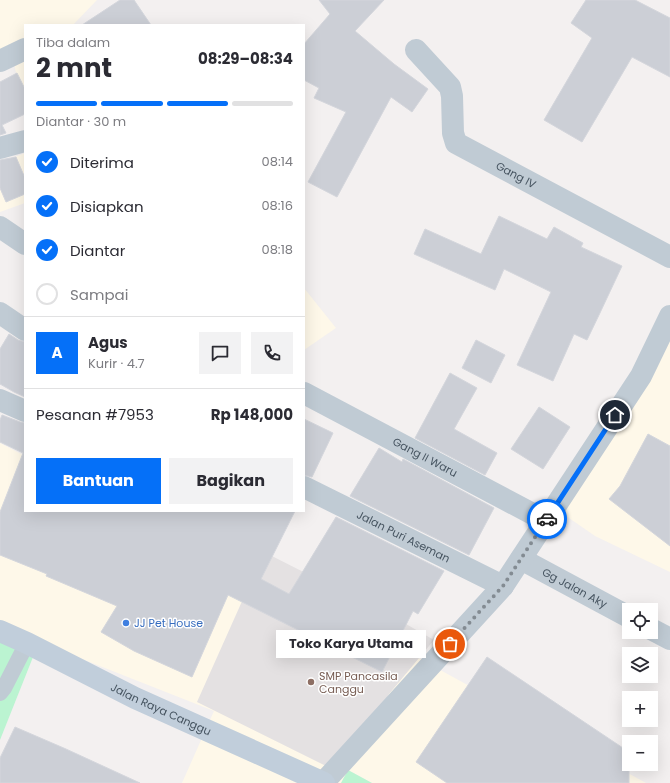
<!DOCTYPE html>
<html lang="id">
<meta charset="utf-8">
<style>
:root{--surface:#fff;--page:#f2f2f3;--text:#2b2b33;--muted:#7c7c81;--line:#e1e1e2;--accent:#0570f8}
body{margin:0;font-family:Poppins,sans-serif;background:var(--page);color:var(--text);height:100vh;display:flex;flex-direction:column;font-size:15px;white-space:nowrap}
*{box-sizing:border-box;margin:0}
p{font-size:13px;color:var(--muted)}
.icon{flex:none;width:22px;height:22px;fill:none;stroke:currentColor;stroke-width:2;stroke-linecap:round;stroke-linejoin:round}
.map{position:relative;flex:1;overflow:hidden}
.sheet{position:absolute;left:24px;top:24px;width:281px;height:488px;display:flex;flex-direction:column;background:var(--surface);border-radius:0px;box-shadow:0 4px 16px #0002}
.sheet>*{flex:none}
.buttons{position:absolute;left:622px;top:603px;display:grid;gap:8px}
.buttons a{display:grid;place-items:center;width:36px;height:36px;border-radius:0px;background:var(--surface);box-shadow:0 4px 16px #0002;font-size:20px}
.pin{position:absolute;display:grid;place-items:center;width:34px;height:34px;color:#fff;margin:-17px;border:2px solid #fff;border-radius:50%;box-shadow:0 1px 4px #0007}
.courier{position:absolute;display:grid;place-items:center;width:40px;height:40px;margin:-20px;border:3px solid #0570f8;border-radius:50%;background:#fff;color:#222;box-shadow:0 1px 5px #0007}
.bubble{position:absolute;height:28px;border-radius:0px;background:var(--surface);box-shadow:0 4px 16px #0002;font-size:13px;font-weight:700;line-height:28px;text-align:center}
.head em{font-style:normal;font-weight:700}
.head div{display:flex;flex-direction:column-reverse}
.head{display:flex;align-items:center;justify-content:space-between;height:68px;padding:0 12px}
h1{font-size:26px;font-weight:700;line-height:30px}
.bar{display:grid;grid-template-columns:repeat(4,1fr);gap:6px 4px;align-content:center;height:48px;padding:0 12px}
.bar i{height:5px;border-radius:3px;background:var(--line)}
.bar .current{background:var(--accent)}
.bar p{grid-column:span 4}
.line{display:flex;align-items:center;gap:10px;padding:0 12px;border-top:1px solid var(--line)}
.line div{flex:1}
.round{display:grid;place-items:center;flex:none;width:42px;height:42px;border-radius:0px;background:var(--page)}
ol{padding:0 12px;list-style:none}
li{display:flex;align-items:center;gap:12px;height:44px}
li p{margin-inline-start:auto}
li .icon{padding:4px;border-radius:50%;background:var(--accent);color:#fff;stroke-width:4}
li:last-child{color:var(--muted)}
li i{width:22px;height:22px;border:2px solid var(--line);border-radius:50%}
.primary-button{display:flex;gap:8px;margin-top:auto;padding:8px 12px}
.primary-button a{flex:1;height:46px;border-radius:0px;background:var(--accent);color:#fff;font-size:16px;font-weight:700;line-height:46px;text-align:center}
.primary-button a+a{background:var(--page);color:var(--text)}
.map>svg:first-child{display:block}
</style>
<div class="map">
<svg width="670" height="783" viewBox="0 0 670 783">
<rect width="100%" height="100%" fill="#f3f0f0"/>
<g fill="#fef8e9">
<path d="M0,0H97L73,25H25V110L13,60L0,65Z"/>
<path d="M25,153V203L0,212V163Z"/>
<path d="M304,288L336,328L304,350Z"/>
<path d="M670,335V572L595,536L553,507Z"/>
<path d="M0,443L25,456V511L277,587L374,720L411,654L646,783H372L348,770L341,783H182L214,711L39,642L0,628Z"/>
</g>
<path fill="#e4e1e2" d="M264,552L406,624L434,640L389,694L348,770L328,767L197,702Z"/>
<g fill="#bbf4d1">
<path d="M0,628L39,642L0,740Z"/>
<path d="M348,770L372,783H341Z"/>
</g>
<g fill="#cccfd6" stroke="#d4d6dc">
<path d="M120,0H134L151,25H82Z"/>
<path d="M319,0H384L355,31L394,64L428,89L412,112L391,97L337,197L308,182L346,112L314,98L319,88L304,80V44L330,14Z"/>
<path d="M586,0H635L670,18V77L632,57L582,142L544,120L592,38L571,23Z"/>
<path d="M17,73L25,89V114L2,125L6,133L0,135V82Z"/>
<path d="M16,157L25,178V194L6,202L0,188V160Z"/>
<path d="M499,216L547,239L554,227L583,243L581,247L622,266L599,315L587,340L574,334L553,381L517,365L551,292L504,269L495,290L414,254L425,229L481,254Z"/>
<path d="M9,334L18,340L25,342V397L14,392L0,384V349Z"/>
<path d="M476,340L505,355L491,383L462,368Z"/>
<path d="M450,373L477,388L454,429L497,453L485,475L415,438Z"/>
<path d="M539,407L570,427L543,469L511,449Z"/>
<path d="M2,415L20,422L25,423V511H295L261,579L289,594L336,517L444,571L418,614L413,611L382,672L228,595L192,677L134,651L101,632L117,606L46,576L47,574L0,555V512L23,453L0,442V420Z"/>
<path d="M304,419L333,433L312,477L304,475Z"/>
<path d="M648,434L670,446V546L609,499L620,486Z"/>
<path d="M379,448L402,462L403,459L494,508L469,555L350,496Z"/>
<path d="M487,657L629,752V783H447L416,762Z"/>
<path d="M15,727L66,749L140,783H0V758Z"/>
</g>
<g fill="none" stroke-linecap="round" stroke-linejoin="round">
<path stroke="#c0cbd4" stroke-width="16" d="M0,693L4,688L27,643"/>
<g stroke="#c0cbd4" stroke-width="22">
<path id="s1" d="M416,50L450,87L452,96L453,133L456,143L670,257"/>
<path d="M0,61L25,49"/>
<path d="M0,148L25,141"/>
<path d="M0,227L25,244"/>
<path d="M0,313L25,330"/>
<path id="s2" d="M304,393L546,521"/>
<path d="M0,400L25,411"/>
<path id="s3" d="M304,487L503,586"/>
<path id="s4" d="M521,559L629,617"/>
<path d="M651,629L670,639"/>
<path d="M323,783L503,586L641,376L670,316"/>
</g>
<path stroke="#c1cedb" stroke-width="22" id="s5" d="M0,631L27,643L135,698L324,783"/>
</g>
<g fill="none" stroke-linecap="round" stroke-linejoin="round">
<path stroke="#838b92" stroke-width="4" stroke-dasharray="0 7.2" d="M450,644L503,586L547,519"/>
<path stroke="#0570f8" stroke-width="5" d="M547,519L615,415"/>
</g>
<circle fill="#3f7fe0" stroke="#fff" stroke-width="1.5" cx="126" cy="623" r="4"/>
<circle fill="#8d6e63" stroke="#fff" stroke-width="1.5" cx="311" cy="682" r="4"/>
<g text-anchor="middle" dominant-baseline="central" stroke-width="3" stroke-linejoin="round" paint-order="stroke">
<g font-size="11" fill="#465460" stroke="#fff">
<text stroke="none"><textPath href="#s1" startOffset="175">Gang IV</textPath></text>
<text stroke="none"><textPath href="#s2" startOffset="137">Gang II Waru</textPath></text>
<text stroke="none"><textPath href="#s3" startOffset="111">Jalan Puri Aseman</textPath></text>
<text stroke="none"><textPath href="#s4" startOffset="61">Gg Jalan Aky</textPath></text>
<text stroke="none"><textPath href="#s5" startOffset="179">Jalan Raya Canggu</textPath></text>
</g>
<g font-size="11" fill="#366cbe" stroke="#fff" text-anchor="start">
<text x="134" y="623">JJ Pet House</text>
</g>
<g font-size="11" fill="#785e54" stroke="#fff" text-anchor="start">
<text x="319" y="676">SMP Pancasila<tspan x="319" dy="13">Canggu</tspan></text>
</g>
</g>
</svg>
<div class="buttons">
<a><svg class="icon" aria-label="locate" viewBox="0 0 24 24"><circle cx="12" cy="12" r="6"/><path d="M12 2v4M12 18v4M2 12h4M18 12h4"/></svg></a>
<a><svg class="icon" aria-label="layers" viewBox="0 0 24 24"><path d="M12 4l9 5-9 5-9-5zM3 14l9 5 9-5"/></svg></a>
<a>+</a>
<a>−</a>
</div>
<div class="pin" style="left:450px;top:644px;background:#ea580c"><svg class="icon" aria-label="bag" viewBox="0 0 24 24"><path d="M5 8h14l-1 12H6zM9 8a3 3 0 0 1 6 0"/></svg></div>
<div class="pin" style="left:615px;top:415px;background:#1f2937"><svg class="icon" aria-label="home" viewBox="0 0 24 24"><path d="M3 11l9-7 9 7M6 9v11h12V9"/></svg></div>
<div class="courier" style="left:547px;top:519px"><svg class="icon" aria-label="car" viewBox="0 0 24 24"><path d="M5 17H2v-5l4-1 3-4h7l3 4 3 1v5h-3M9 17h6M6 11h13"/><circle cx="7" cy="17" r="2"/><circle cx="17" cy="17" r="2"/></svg></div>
<div class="bubble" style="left:276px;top:630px;width:150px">Toko Karya Utama</div>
<section class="sheet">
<div class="head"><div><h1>2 mnt</h1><p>Tiba dalam</p></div><em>08:29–08:34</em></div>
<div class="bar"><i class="current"></i><i class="current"></i><i class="current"></i><i></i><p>Diantar · 30 m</p></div>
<ol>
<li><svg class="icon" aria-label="check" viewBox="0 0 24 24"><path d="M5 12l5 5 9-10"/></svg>Diterima<p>08:14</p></li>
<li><svg class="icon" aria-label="check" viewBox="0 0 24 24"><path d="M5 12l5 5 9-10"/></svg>Disiapkan<p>08:16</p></li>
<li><svg class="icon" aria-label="check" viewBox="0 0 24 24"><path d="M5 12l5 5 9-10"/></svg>Diantar<p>08:18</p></li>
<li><i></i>Sampai</li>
</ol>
<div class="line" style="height:72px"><b class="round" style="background:var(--accent);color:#fff">A</b><div><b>Agus</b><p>Kurir · 4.7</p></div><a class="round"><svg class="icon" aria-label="chat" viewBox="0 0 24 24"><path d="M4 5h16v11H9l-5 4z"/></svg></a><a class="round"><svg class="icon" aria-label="phone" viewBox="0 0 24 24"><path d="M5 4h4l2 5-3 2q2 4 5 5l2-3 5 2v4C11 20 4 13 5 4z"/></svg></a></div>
<div class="line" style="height:52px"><div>Pesanan #7953</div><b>Rp 148,000</b></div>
<div class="primary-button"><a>Bantuan</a><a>Bagikan</a></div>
</section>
</div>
